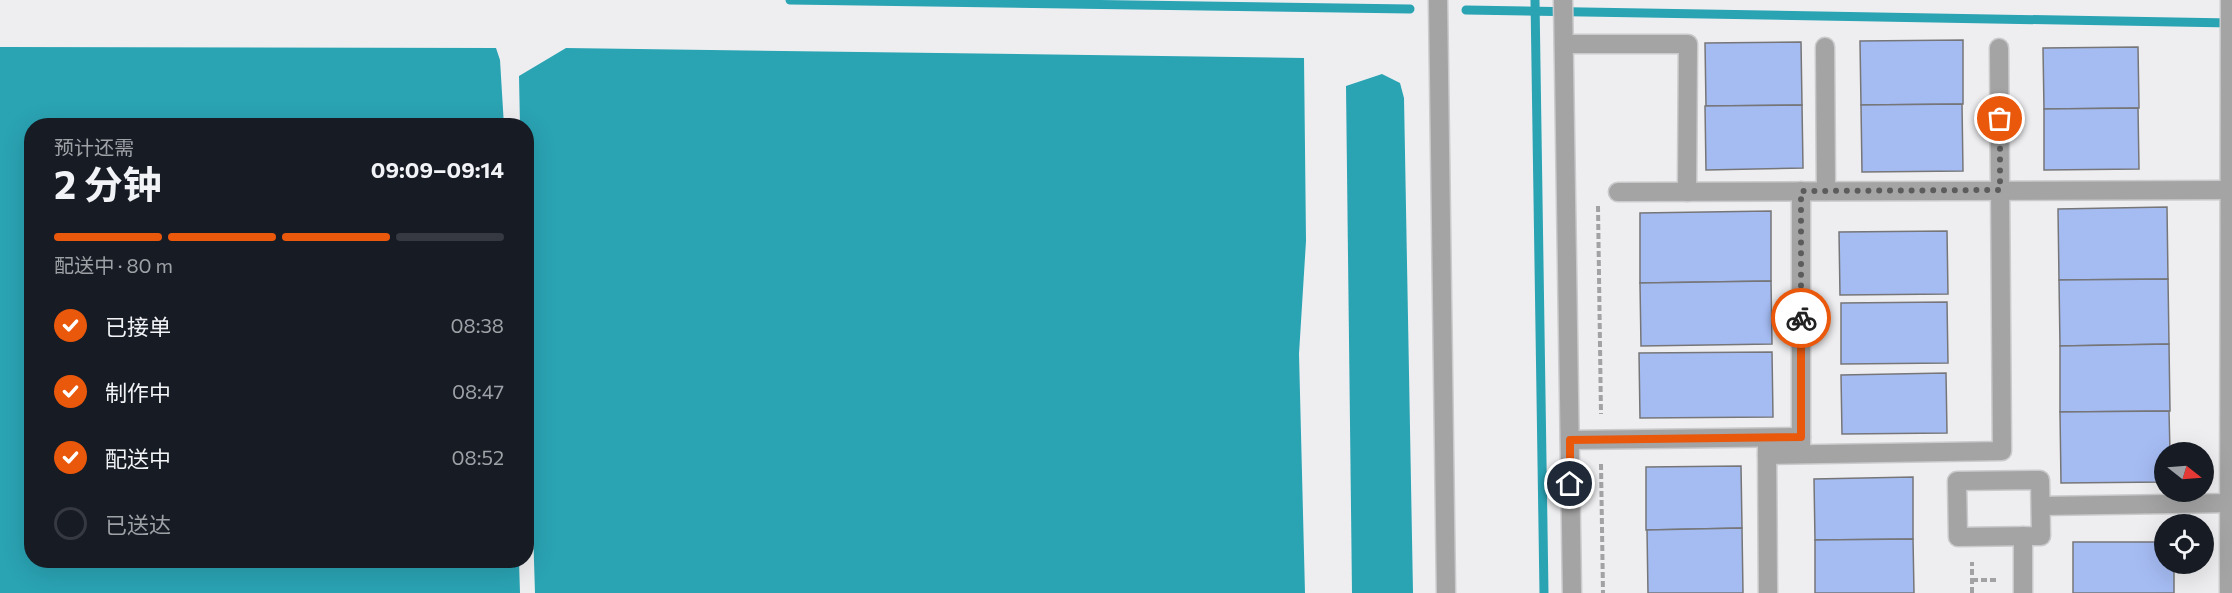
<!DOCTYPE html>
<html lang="zh">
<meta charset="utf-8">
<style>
:root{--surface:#171b24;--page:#20242c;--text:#f1f3f6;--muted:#9ea1a6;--line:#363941;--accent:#ea580c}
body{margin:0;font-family:Commissioner,"Noto Sans SC",sans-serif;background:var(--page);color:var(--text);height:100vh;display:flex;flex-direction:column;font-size:22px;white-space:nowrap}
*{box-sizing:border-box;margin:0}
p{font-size:20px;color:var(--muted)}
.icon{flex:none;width:33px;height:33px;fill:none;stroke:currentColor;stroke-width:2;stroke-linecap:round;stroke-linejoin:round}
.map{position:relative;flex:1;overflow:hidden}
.panel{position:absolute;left:24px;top:118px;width:510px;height:450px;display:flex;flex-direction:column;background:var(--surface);border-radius:24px;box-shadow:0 6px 24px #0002}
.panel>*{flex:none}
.needle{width:39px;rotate:107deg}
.fabs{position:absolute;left:2154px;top:442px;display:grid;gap:12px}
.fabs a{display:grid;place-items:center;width:60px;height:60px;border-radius:50%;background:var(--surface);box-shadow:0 6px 24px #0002;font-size:30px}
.pin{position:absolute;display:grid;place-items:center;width:51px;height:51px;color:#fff;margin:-26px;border:3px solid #fff;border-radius:50%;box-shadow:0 2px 6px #0007}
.courier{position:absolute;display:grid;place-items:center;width:60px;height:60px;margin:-30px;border:4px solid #ea580c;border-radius:50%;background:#fff;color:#222;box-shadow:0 2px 8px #0007}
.summary em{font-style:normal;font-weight:700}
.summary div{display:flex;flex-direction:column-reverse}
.summary{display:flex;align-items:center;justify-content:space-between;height:102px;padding:0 30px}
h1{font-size:39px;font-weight:700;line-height:45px}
.bar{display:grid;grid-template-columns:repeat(4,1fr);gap:9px 6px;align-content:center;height:72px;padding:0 30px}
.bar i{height:8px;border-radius:4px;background:var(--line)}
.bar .current{background:var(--accent)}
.bar p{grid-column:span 4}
ol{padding:0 30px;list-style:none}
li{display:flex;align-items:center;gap:18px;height:66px}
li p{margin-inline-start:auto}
li .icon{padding:6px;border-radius:50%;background:var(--accent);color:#fff;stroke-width:4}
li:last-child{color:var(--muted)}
li i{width:33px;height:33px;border:3px solid var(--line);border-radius:50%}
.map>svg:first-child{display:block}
</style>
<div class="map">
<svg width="2232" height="593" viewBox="0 0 2232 593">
<rect width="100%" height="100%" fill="#eeeef0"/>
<g fill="#2aa3b3">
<path d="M0,47L496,48L500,60L504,126H32V561H519L520,593H0Z"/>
<path d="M566,48L1304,58L1306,241L1299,354L1305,593H535L527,332L526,126H520L519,76Z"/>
<path d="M1382,74L1400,83L1404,98L1413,593H1352L1346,86Z"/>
</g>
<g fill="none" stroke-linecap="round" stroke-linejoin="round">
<g stroke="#2aa3b3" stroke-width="9">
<path d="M790,0L1410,9"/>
<path d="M1535,0L1544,593"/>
<path d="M1466,10L2232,23"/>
</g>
</g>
<g fill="#a5bcf3" stroke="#767678" stroke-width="1.5">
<path d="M1963,40V104L1861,105L1860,41Z"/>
<path d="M1801,42L1802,105L1706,106L1705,43Z"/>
<path d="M2138,47L2139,108L2044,109L2043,48Z"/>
<path d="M1962,104L1963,171L1862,172L1861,105Z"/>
<path d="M1802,105L1803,168L1706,170L1705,106Z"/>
<path d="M2138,108L2139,169L2044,170V109Z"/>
<path d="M2167,207L2168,279L2059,280L2058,209Z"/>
<path d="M1771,211V281L1640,283V213Z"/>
<path d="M1947,231L1948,294L1840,295L1839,232Z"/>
<path d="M2168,279L2169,344L2060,346L2059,280Z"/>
<path d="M1771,281L1772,344L1641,346L1640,283Z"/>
<path d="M1947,302L1948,363L1841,364V303Z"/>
<path d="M2169,344L2170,411L2060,412V346Z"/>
<path d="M1772,352L1773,417L1640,418L1639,353Z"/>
<path d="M1946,373L1947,433L1842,434L1841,375Z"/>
<path d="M2169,411L2170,453H2164V482L2061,483L2060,412Z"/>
<path d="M1741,466L1742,528L1646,530V467Z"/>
<path d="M1913,477V539L1815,540L1814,479Z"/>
<path d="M1742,528L1743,593H1648L1647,530Z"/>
<path d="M1913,539L1914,593H1815V540Z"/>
<path d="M2073,542H2164V564H2174V593H2073Z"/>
</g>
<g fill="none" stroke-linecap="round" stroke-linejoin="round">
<defs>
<g id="minor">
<path d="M1438,0L1446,593"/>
<path d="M1563,0L1572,593"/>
<path d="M1564,44H1688L1687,192"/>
<path d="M1825,47L1826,191"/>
<path d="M1618,192L2232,190"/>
<path d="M1570,440L1801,437"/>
<path d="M1767,443L1768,593"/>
<path d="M1801,453V191"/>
<path d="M1767,455L2002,451L1999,48"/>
<path d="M2040,480L2041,536L1958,537L1957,481Z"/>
<path d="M2041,506L2232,503"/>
<path d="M2023,536V593"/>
<path d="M2229,593L2230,0"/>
</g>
</defs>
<use href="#minor" stroke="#cacacc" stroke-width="21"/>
<g stroke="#a2a2a4" stroke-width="4" stroke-dasharray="6 3" stroke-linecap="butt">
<path d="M1598,206L1601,414"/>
<path d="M1601,464L1603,593"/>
<path d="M1972,580H1999"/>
<path d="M1972,593V562"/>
</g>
<use href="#minor" stroke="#a4a4a5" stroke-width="18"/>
</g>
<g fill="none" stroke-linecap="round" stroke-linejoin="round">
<path stroke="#5c5c5d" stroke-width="6" stroke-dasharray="0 10.8" d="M1801,318V191L2000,190V119"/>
<path stroke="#ea580c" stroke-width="8" d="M1570,484V440L1801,437V318"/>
</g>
</svg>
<div class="fabs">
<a><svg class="needle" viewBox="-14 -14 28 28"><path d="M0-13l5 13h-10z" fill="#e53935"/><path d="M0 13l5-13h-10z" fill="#9ea1a6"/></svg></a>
<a><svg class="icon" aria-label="locate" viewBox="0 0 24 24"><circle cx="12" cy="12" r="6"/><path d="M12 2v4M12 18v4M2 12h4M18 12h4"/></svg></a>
</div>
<div class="pin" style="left:2000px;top:119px;background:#ea580c"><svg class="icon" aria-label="bag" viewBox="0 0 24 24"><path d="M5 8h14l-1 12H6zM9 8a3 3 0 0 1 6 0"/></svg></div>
<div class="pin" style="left:1570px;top:484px;background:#1f2937"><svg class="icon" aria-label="home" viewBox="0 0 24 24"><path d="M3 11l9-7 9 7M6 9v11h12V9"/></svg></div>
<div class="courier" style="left:1801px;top:318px"><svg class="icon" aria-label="bike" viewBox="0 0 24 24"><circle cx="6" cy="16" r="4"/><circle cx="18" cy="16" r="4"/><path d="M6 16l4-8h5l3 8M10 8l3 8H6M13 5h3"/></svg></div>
<section class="panel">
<div class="summary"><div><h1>2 分钟</h1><p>预计还需</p></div><em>09:09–09:14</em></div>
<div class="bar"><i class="current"></i><i class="current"></i><i class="current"></i><i></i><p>配送中 · 80 m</p></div>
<ol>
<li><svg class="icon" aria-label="check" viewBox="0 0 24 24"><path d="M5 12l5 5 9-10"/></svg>已接单<p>08:38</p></li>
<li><svg class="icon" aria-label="check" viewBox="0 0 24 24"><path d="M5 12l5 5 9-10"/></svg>制作中<p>08:47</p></li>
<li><svg class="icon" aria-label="check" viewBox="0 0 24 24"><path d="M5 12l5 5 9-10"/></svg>配送中<p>08:52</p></li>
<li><i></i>已送达</li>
</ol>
</section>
</div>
